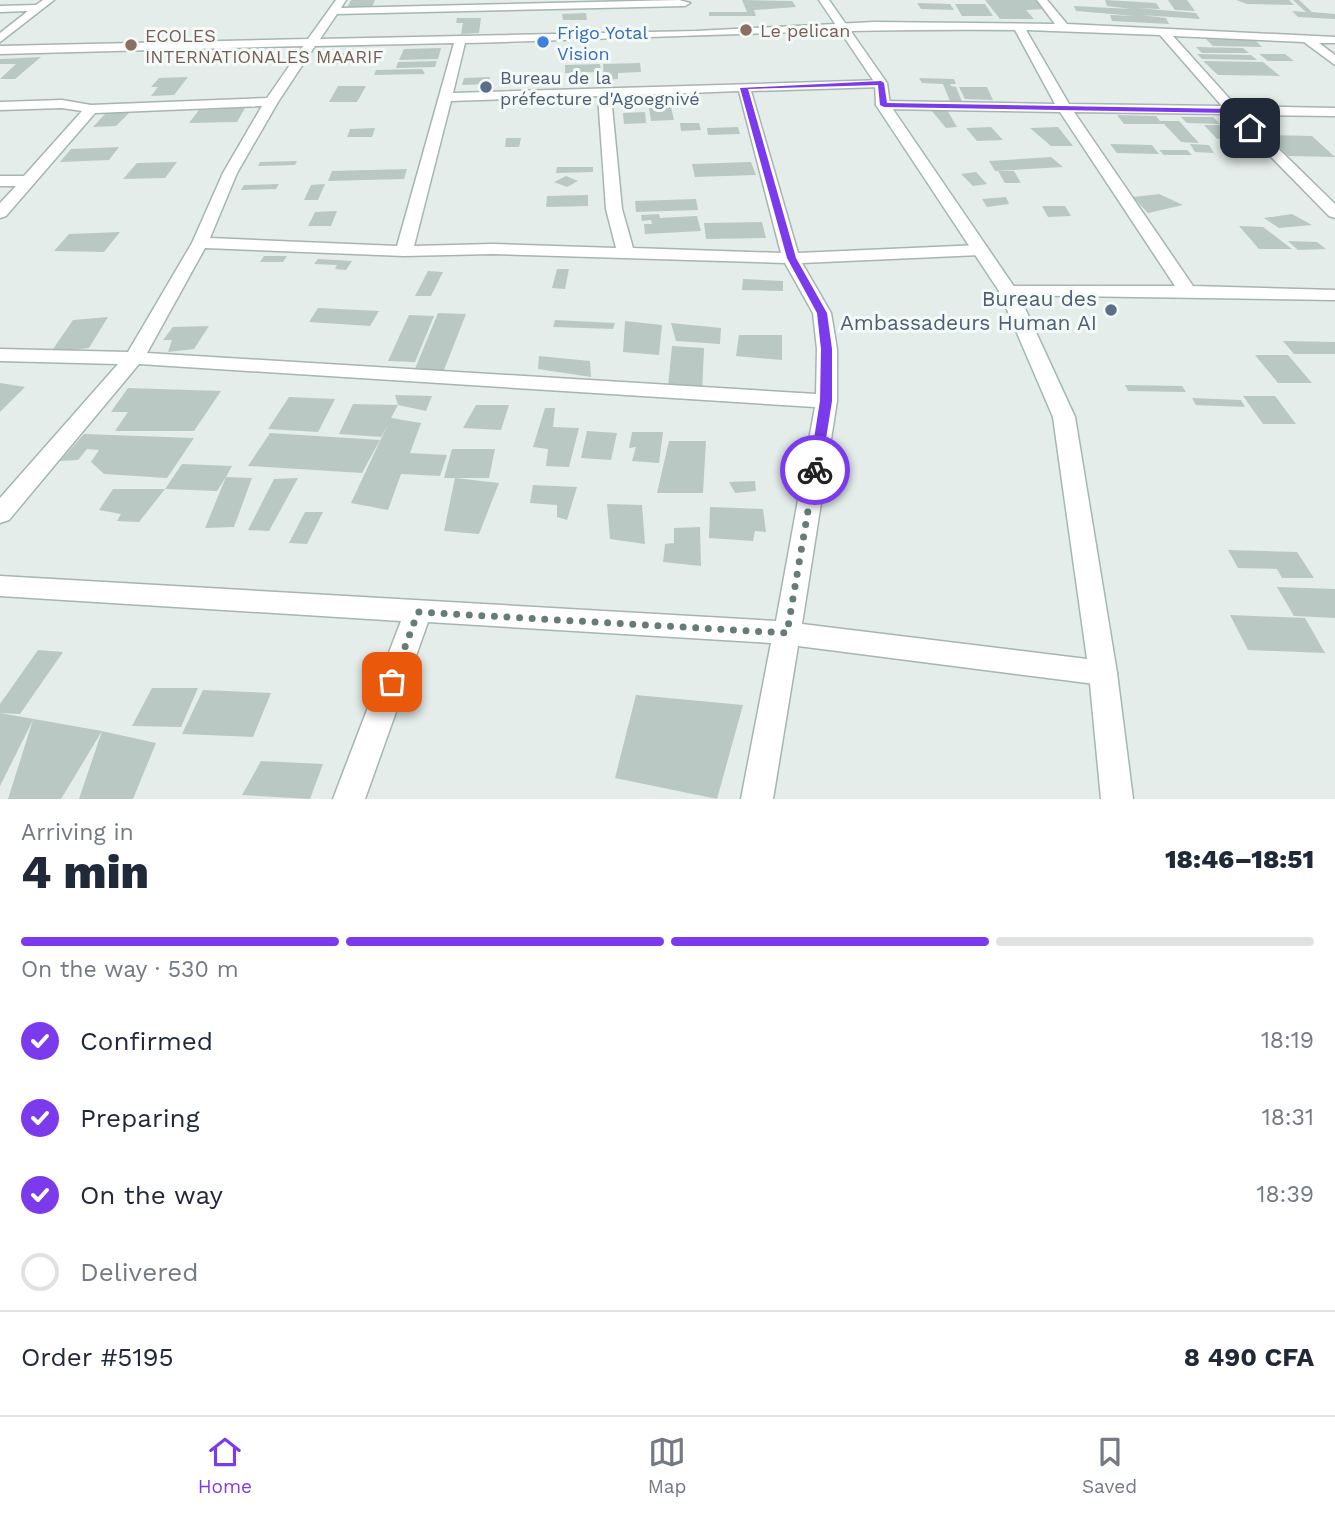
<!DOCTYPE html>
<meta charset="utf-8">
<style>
:root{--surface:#fff;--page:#f6f6f7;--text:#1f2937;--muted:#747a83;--line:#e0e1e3;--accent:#7c3aed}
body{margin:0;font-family:"Work Sans",sans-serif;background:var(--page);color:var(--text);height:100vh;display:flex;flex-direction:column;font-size:26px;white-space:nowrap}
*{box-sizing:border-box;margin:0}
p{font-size:23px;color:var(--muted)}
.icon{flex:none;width:38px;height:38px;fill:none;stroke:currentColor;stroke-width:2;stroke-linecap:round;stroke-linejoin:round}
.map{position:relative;height:799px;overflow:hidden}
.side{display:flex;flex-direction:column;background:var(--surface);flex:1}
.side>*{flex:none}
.pin{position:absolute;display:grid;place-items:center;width:60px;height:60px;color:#fff;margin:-30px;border-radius:14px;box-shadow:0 4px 10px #0006}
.courier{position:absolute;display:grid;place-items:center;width:70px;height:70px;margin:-35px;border:5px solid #7c3aed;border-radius:50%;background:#fff;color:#222;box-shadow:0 2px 9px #0007}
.headline em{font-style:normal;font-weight:800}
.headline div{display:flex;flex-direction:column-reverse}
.headline{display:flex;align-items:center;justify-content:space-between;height:119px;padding:0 21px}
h1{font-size:46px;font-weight:800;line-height:52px}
.bar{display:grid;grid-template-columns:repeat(4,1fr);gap:10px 7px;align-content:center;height:84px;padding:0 21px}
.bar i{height:9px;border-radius:5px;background:var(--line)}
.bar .current{background:var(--accent)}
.bar p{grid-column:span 4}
.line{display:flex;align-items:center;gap:18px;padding:0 21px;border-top:2px solid var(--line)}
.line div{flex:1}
ol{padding:0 21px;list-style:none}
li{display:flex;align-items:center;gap:21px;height:77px}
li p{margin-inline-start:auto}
li .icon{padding:7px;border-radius:50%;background:var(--accent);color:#fff;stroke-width:4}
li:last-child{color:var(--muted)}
li i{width:38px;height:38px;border:4px solid var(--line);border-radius:50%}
.tabs{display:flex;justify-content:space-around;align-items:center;height:98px;border-top:2px solid var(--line);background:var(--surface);font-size:19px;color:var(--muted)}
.tabs a{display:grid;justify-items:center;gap:4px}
.tabs .current{color:var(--accent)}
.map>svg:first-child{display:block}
</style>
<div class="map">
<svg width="1335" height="799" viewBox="0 0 1335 799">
<rect width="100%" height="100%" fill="#e4edea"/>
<g fill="#b9c8c3">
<path d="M351,0H375L372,7H350L348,6Z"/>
<path d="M742,0L792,1L796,7L754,10L756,16H709V12H747Z"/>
<path d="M985,0H1036L1046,9L1026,10L1034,19H1000Z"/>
<path d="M1105,0L1156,3L1160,9L1137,8L1196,13L1200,19L1141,15L1166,18L1169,24L1112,21L1110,15L1135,16L1076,11L1074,6L1131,9L1107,6Z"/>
<path d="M1168,0H1187L1195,11L1175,10Z"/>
<path d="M1236,0H1289L1294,5L1247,4Z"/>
<path d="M1293,0H1299L1312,12L1335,14V19L1298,17L1292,11L1306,12Z"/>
<path d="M917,3L950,4L954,10L921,9Z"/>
<path d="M955,4H985L993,16H962Z"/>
<path d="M586,13L587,20H563L562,14Z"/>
<path d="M457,18H481L479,33L461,34L463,23H456Z"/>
<path d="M1206,39L1255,40L1262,47L1213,46Z"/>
<path d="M1196,47L1243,48L1249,53H1202Z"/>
<path d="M441,48L438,59L399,60L404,49Z"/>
<path d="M344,53L343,57H351L348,64H321L327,54Z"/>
<path d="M1197,54L1251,55L1257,60L1202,59Z"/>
<path d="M1259,54H1285L1294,61H1268Z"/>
<path d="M41,57L15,79H0L16,64H0V59Z"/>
<path d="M437,61L435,67L396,68L398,62Z"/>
<path d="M1203,61L1263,62L1280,76L1218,75Z"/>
<path d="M640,63L641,72L618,73V79L604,80L603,64Z"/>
<path d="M600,64L601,72L565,73V65Z"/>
<path d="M422,69L425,74L374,75L376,70Z"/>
<path d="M188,77L174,95L151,96L158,87H151L159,78Z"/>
<path d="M490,77L489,84L462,85L464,78Z"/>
<path d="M919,78L954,79L956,84H950L951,86L956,87L963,104H951L943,84L922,83Z"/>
<path d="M338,86H366L357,102H329Z"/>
<path d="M959,87H987L993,100L965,99Z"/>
<path d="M671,107L674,120L651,121L649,108Z"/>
<path d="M245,108L237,122L189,123L199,110Z"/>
<path d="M931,110H947L957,127L946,128Z"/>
<path d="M645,112L646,123L624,124L623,113Z"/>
<path d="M106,113H129L116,126L93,127Z"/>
<path d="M1117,115L1156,116L1160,121H1179L1199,143L1181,142L1164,124H1124Z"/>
<path d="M1181,117H1213L1220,124L1187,123Z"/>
<path d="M680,123H699L701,130L681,131Z"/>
<path d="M1204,125H1223L1238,139H1217Z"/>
<path d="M738,127L740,134L708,135L707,128Z"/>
<path d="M991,127L1003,140L977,141L966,128Z"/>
<path d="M1058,127L1073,146H1051L1030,128Z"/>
<path d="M375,128L372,137H347L350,129Z"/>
<path d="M1268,135L1312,136L1335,157L1288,156Z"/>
<path d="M506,138H521L519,147H505Z"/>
<path d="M1219,141H1245L1252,148H1226Z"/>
<path d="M1110,144L1152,145L1159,154L1117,153Z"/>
<path d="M1190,144L1209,145L1214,153L1195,152Z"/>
<path d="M119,147L109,160L60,162L71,149Z"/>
<path d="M1159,150H1187L1192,155H1164Z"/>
<path d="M1051,157L1063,167L995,171L989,161Z"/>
<path d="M297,161L295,165L258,166L260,162Z"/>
<path d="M177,162L165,178L123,179L137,163Z"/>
<path d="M751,162L756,175L695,177L692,164Z"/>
<path d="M557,167H593V172L556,173Z"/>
<path d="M407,169L404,179L328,181L332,171Z"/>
<path d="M998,171H1014L1021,183H1005Z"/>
<path d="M976,172L987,184L973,186L961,174Z"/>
<path d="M566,176L578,181L567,187L554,182Z"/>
<path d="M279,184L276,189L241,190L244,185Z"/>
<path d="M325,184L318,200H304L311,185Z"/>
<path d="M1159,194L1183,205L1148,213L1133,197Z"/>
<path d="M588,195V206L546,207L547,196Z"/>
<path d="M1006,197L1009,204L987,207L982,199Z"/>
<path d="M696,199L698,210L636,212L635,201Z"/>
<path d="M1042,206H1065L1071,216L1048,217Z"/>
<path d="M337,211L331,226H308L315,212Z"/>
<path d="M659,214L660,218L697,216L701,231L645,234L644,224H652L651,220L642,221L641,215Z"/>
<path d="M1292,214L1312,225L1279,228L1264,218Z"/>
<path d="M762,222L766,238L706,239L704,223Z"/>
<path d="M1239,226L1263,227L1292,249H1259Z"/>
<path d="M120,232L104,252L54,251L69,234Z"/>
<path d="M1288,241L1317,242L1326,249L1298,250Z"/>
<path d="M264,256H287L283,262H260Z"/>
<path d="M318,259L352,261L346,270L335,269L337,265L314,264Z"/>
<path d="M557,269H569L565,289L552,288Z"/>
<path d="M428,271L443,272L431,296H415Z"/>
<path d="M743,279L783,281V291L742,290Z"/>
<path d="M318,308L379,311L370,326L309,322Z"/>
<path d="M438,313L466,314L444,370L415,369Z"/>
<path d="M409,315L434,316L415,362L388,361Z"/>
<path d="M108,317L89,348L51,352L73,320Z"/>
<path d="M555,320L615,323L613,329L553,327Z"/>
<path d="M625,321L662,325L659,355L623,352Z"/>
<path d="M671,323L721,328L720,344L676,341Z"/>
<path d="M209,326L194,349L168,352L172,340H163L173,327Z"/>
<path d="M739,335H782V360L736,356Z"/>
<path d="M1283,341L1335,342V354H1294Z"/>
<path d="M672,346L704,348L702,394L668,387Z"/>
<path d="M1255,355H1288L1312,383H1278Z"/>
<path d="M539,356L590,361L591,377L538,369Z"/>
<path d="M0,383L25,387L0,412Z"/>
<path d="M1125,385L1182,386L1186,392L1128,391Z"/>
<path d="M128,388L221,391L194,431H115L128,412H111Z"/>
<path d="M395,395L432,396L426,411L398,405Z"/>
<path d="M1243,396H1275L1296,424H1263Z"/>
<path d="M289,397L335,399L318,432L268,429Z"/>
<path d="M1192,398L1241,400L1245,407L1196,405Z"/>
<path d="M353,404L398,405L391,418L421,423L410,453L447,455L440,476L401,474L388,510L351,503L387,426L381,437L339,434Z"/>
<path d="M476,405H509L501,430L463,428Z"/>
<path d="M545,408H555L553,427L579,428L569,467L546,466L548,449L533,447Z"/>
<path d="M587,431L617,433L611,460L581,458Z"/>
<path d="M632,432H663L659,463L632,461L636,447L629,448Z"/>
<path d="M270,433L380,440L362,473L248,466Z"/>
<path d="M84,434L194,438L167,478L104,474L91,462L99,450L87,449L78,460L60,461Z"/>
<path d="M669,441H706L703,493H657Z"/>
<path d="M452,449H495L489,478H455L499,483L479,534L444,531L455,478H444Z"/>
<path d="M182,464L232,466L226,477L252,478L234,527L205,528L226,477L217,491L165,489Z"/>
<path d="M298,478L269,531L248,530L274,479Z"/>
<path d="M755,481L756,491L735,493L729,482Z"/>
<path d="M533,485L577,487L567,520L557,517V505L530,503Z"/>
<path d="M113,489H165L139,522L117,521L121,514L99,510Z"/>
<path d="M607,504L642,505L645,544L610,539Z"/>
<path d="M710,507L763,509L766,532L755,531L753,541L709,538Z"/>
<path d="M305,512H323L307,544L289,543Z"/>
<path d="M700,527L701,566L663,562L665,544L674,543V528Z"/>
<path d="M1228,550L1297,552L1314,578H1282L1277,569L1238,568Z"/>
<path d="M1277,587L1335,589V618L1294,616Z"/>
<path d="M1230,615L1305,618L1325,653L1248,650Z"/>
<path d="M38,650L63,652L20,714L0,713V704Z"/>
<path d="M152,688H198L181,727L132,726Z"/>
<path d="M203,690L271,693L253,737L182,734Z"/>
<path d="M636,695L743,705L717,799L615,778Z"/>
<path d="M0,713L102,731L61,799H8L33,720L0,786Z"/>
<path d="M102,731L156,743L133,799H79Z"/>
<path d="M261,761L323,764L310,799L242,795Z"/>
</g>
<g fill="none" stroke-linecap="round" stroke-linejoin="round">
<defs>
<g id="street">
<path d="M43,0H54L0,42V33L28,11L0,12V6L36,5Z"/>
<path d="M336,0H346L341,8L679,0L690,3L685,6L337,14L320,39L696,31L874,22L1055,24L1037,0H1047L1067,24L1335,37V43H1319L1335,55V65L1304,42L1173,36L1236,106L1335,108V116L1244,115L1335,204V218L1329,216L1229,114L1074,112L1193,286L1335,290V300L1002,295L999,291L1008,286H1175L1060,112L883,109L876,105L883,101L1055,104L1015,30C831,28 648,38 465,43L453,93L885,80V86L881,87L751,91L798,253L980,245L989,250L980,255L802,263L831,313L837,349V401L802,624L1103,661L1113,665L1117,673L1113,681L1103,685L798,646L773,799H741L771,643L428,622L365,799H333L401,621L0,596V576L776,621L815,407L139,364L9,520L0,523V498L118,364L0,361V349L128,352L192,243L223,173L262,106L95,113L6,216L0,218V203L16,186H0V176H24L82,111L62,108L0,110V102L62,100L91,105L267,98L303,46L0,54V46L308,39ZM1026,30L1160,35L1222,106L1069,104ZM454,43L397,246L210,238L237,173L278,102L315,46ZM739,91L781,253L633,248L622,209L611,96ZM598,96L606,209L616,248L492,244L414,246L451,101ZM205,248L404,256L492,254L785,263L813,313L817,349L816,394L147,353Z"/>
</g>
<path id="secondary" d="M819,0H829L887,83L890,105L1017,291L1075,417L1117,673L1133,799H1101L1089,673L1053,417L999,291L876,105L875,83Z"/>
</defs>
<use href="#street" stroke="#a6b5b2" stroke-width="3"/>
<use href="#secondary" stroke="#a2b9b3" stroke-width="3"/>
<use href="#street" fill="#fff" fill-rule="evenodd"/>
<use href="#secondary" fill="#fff" fill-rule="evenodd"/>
</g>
<path fill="#7c3aed" d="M881,81L884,83L887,103L1233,109L1254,128L1247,130L1231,113L884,107L880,105L878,85L748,89L796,258L827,313L832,349V401L821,470L815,475L809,470L820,401L821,349L817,313L787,258L740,88Z"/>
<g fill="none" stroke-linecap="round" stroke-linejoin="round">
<path stroke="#677c78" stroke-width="7" stroke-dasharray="0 12.6" d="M392,682L418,612L787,633L815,470"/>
</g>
<g fill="#8d6e63" stroke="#f4faf7" stroke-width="2.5">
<circle cx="746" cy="30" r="7"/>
<circle cx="131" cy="45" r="7"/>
</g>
<circle fill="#3f7fe0" stroke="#f4faf7" stroke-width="2.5" cx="543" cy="42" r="7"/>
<g fill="#5c6f8a" stroke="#f4faf7" stroke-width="2.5">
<circle cx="486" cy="87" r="7"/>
<circle cx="1111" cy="310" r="7"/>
</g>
<g text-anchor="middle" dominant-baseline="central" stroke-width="6" stroke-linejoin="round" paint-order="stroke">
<g font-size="18" fill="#785e54" stroke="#f4faf7" text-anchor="start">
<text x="760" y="30">Le pelican</text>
<text x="145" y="35">ECOLES<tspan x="145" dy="21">INTERNATIONALES MAARIF</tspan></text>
</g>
<g font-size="18" fill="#366cbe" stroke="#f4faf7" text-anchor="start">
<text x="557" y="32">Frigo Yotal<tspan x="557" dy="21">Vision</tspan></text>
</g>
<g font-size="18" fill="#4e5e75" stroke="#f4faf7" text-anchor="start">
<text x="500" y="77">Bureau de la<tspan x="500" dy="21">préfecture d'Agoegnivé</tspan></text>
</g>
<g font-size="21" fill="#4e5e75" stroke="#f4faf7" text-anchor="end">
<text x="1097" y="298">Bureau des<tspan x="1097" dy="24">Ambassadeurs Human AI</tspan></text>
</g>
</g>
</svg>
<div class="pin" style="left:392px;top:682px;background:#ea580c"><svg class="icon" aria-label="bag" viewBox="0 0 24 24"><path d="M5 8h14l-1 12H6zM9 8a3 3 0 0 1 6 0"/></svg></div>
<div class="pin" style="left:1250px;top:128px;background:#1f2937"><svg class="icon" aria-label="home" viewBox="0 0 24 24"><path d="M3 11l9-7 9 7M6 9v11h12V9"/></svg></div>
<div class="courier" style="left:815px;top:470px"><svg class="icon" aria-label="bike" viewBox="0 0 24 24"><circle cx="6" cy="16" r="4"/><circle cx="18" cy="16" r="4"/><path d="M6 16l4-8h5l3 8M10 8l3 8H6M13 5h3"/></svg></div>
</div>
<section class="side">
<div class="headline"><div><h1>4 min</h1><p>Arriving in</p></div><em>18:46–18:51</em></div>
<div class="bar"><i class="current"></i><i class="current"></i><i class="current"></i><i></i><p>On the way · 530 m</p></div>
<ol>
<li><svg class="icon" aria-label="check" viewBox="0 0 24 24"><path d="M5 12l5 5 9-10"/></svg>Confirmed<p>18:19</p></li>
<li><svg class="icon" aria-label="check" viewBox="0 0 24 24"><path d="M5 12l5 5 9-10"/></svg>Preparing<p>18:31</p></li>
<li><svg class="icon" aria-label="check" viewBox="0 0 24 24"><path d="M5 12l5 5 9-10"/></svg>On the way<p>18:39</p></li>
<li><i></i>Delivered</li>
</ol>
<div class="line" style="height:91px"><div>Order #5195</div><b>8 490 CFA</b></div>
</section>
<nav class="tabs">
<a class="current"><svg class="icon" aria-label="home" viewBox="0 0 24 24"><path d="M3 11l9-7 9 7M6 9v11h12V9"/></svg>Home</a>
<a><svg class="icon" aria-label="map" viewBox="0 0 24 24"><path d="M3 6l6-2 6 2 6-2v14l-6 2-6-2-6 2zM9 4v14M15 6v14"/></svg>Map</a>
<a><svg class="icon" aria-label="saved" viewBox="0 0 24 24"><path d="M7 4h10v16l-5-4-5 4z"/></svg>Saved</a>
</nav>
